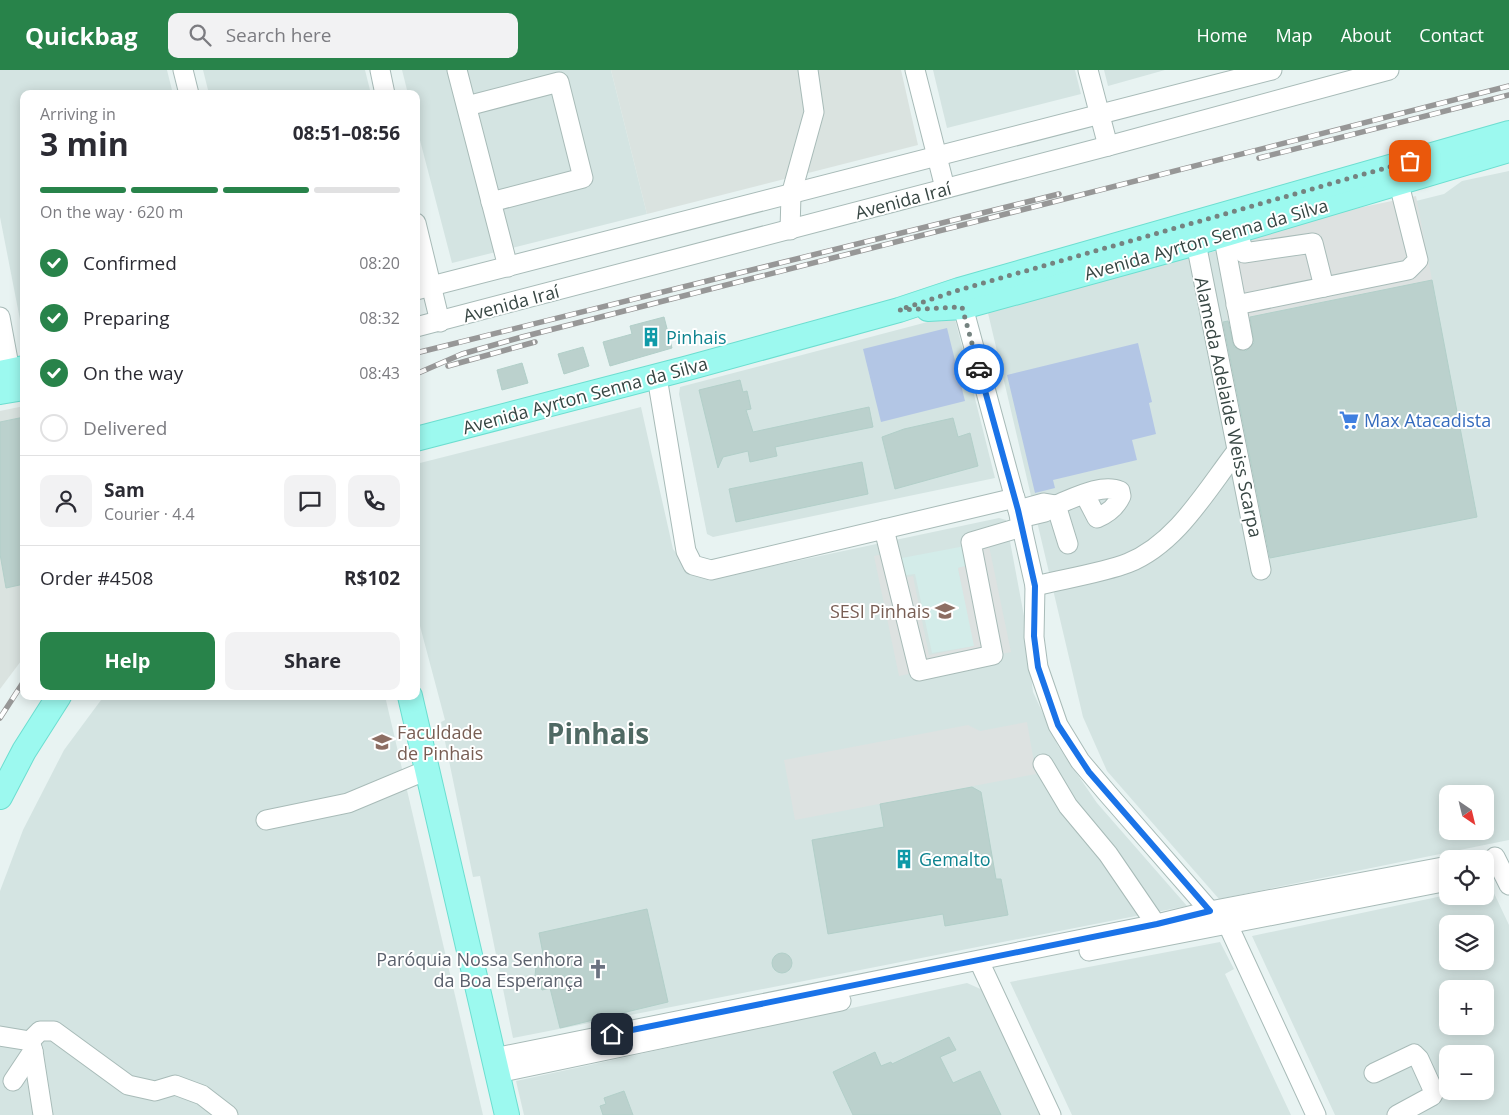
<!DOCTYPE html>
<meta charset="utf-8">
<style>
:root{--surface:#fff;--page:#f2f2f3;--text:#2b2b33;--muted:#7c7c81;--line:#e1e1e2;--accent:#28834a}
body{margin:0;font-family:"Open Sans",sans-serif;background:var(--page);color:var(--text);height:100vh;display:flex;flex-direction:column;font-size:19px;white-space:nowrap}
*{box-sizing:border-box;margin:0}
p{font-size:16px;color:var(--muted)}
.icon{flex:none;width:28px;height:28px;fill:none;stroke:currentColor;stroke-width:2;stroke-linecap:round;stroke-linejoin:round}
.map{position:relative;flex:1;overflow:hidden}
.panel{position:absolute;left:20px;top:20px;width:400px;height:610px;display:flex;flex-direction:column;background:var(--surface);border-radius:10px;box-shadow:0 2px 12px #0003}
.panel>*{flex:none}
.needle{width:32px;rotate:145deg}
.buttons{position:absolute;left:1439px;top:715px;display:grid;gap:10px}
.buttons a{display:grid;place-items:center;width:55px;height:55px;border-radius:10px;background:var(--surface);box-shadow:0 2px 12px #0003;font-size:25px}
.pin{position:absolute;display:grid;place-items:center;width:42px;height:42px;color:#fff;margin:-21px;border-radius:10px;box-shadow:0 2px 8px #0006}
.courier{position:absolute;display:grid;place-items:center;width:50px;height:50px;margin:-25px;border:4px solid #1a73e8;border-radius:50%;background:#fff;color:#222;box-shadow:0 1px 6px #0007}
.headline em{font-style:normal;font-weight:700}
.headline div{display:flex;flex-direction:column-reverse}
.headline{display:flex;align-items:center;justify-content:space-between;height:85px;padding:0 20px}
h1{font-size:32px;font-weight:700;line-height:38px}
.bar{display:grid;grid-template-columns:repeat(4,1fr);gap:8px 5px;align-content:center;height:60px;padding:0 20px}
.bar i{height:6px;border-radius:4px;background:var(--line)}
.bar .current{background:var(--accent)}
.bar p{grid-column:span 4}
.line{display:flex;align-items:center;gap:12px;padding:0 20px;border-top:1px solid var(--line)}
.line div{flex:1}
.round{display:grid;place-items:center;flex:none;width:52px;height:52px;border-radius:10px;background:var(--page)}
ol{padding:0 20px;list-style:none}
li{display:flex;align-items:center;gap:15px;height:55px}
li p{margin-inline-start:auto}
li .icon{padding:5px;border-radius:50%;background:var(--accent);color:#fff;stroke-width:4}
li:last-child{color:var(--muted)}
li i{width:28px;height:28px;border:2px solid var(--line);border-radius:50%}
.action{display:flex;gap:10px;margin-top:auto;padding:10px 20px}
.action a{flex:1;height:58px;border-radius:10px;background:var(--accent);color:#fff;font-size:20px;font-weight:700;line-height:58px;text-align:center}
.action a+a{background:var(--page);color:var(--text)}
header{display:flex;align-items:center;gap:30px;box-sizing:border-box;height:70px;padding:0 25px;background:var(--accent);color:#fff}
header strong{font-size:24px}
nav{display:flex;gap:28px;margin-inline-start:auto;font-size:18px}
.search{width:350px;height:45px;background:var(--page);display:flex;align-items:center;gap:12px;box-sizing:border-box;padding:0 18px;border-radius:10px;color:var(--muted);font-size:19px}
.map>svg:first-child{display:block}
</style>
<header>
<strong>Quickbag</strong>
<div class="search"><svg class="icon" aria-label="search" viewBox="0 0 24 24"><circle cx="10" cy="10" r="6"/><path d="M15 15l6 6"/></svg>Search here</div>
<nav><a>Home</a><a>Map</a><a>About</a><a>Contact</a></nav>
</header>
<div class="map">
<svg width="1509" height="1045" viewBox="0 0 1509 1045">
<rect width="100%" height="100%" fill="#e8f3f2"/>
<g fill="#d4e4e2" fill-rule="evenodd">
<path d="M0,0H167L173,24H24V270L0,147Z"/>
<path d="M203,0H365L371,24H209Z"/>
<path d="M402,0H611L647,144L452,193L416,55V24H408Z"/>
<path d="M933,0H1075L1081,24L947,58Z"/>
<path d="M1104,0H1165L1108,16Z"/>
<path d="M1509,101V770L1219,829L1107,701L1083,647L988,243L992,237L1444,124L1462,111ZM1448,724H1485V761H1448Z"/>
<path d="M954,245L995,408L713,467L707,464L679,324L680,317Z"/>
<path d="M641,337L673,479L682,491L725,506L999,448L1006,450L1024,546L1033,622L1058,676L1097,733L1187,836L513,968L480,806L473,807L441,652L445,650L416,541V394Z"/>
<path d="M104,626H385L483,1045H0V821L23,760L64,680Z"/>
<path d="M1485,819H1492L1509,855V1045H1335L1252,866L1447,825L1485,826ZM1448,854H1485V891H1448ZM1448,919H1485V956H1448ZM1448,984H1485V1021H1448Z"/>
<path d="M1220,872L1234,899L1225,904L1291,1045H1072L1010,912Z"/>
<path d="M967,913L985,921L1044,1045H524L516,1011Z"/>
</g>
<g fill="#dae3e0">
<path d="M611,0H901L918,75L647,144Z"/>
<path d="M24,336V587L0,619V341Z"/>
</g>
<path fill="#d3ece9" d="M965,476L969,495L958,498L975,576L932,583L915,504L906,505L902,488Z"/>
<g fill="#b3c6e5">
<path d="M947,258L965,331L881,352L863,279Z"/>
<path d="M1138,273L1152,332L1149,333L1156,364L1132,370L1137,390L1053,410L1055,418L1035,423L1007,305Z"/>
</g>
<g fill="#dde2e1">
<path d="M1416,126L1432,210L1228,251L1214,168Z"/>
<path d="M988,471L1011,582L899,606L874,486L896,481L902,508L913,506L929,585L974,576L958,498L969,495L965,476Z"/>
<path d="M1027,652L1036,704L795,750L784,690L968,655L980,661Z"/>
</g>
<g fill="#bbd1cd" stroke="#b2cfc9">
<path d="M1432,210L1477,447L1270,488L1223,252L1228,251L1234,277L1246,281L1254,273L1250,247Z"/>
<path d="M664,247L672,278L610,296L603,272L632,264L630,256Z"/>
<path d="M583,277L589,296L564,304L558,284Z"/>
<path d="M522,293L528,313L502,320L497,300Z"/>
<path d="M740,310L743,322L747,321L751,339L746,340L753,362L869,337L873,357L775,377L777,386L750,392L748,381L723,387L718,398L699,320Z"/>
<path d="M24,347V514L6,518L0,484V352Z"/>
<path d="M953,348L958,367L970,363L978,396L895,419L882,367L904,359Z"/>
<path d="M862,392L868,424L736,452L729,419Z"/>
<path d="M972,717L981,722L996,809H1001L1008,845L945,856L943,844L828,864L812,770L884,757L880,734Z"/>
<path d="M647,839L668,932L560,958L550,918L542,920L535,906L536,896L545,894L539,863Z"/>
<circle cx="782" cy="893" r="10"/>
<path d="M949,967L956,980L940,987L953,1013L980,1001L1001,1045H853L833,1002L875,982L881,996L891,992L892,994Z"/>
<path d="M624,1021L633,1045H603L600,1036L606,1034L604,1028Z"/>
</g>
<g fill="none" stroke-linecap="round" stroke-linejoin="round">
<defs>
<g id="minor">
<path d="M183,0L189,24"/>
<path d="M380,0L385,24"/>
<path d="M457,0L508,197"/>
<path d="M915,0L945,118"/>
<path d="M1088,0L1108,76"/>
<path d="M467,36L559,12L583,108L491,132"/>
<path d="M1234,149L1244,183L1313,173L1324,217"/>
<path d="M416,153L440,252"/>
<path d="M1221,153L1243,270"/>
<path d="M790,160L791,125L814,42L808,0"/>
<path d="M1196,173L1261,500"/>
<path d="M416,220L1272,0"/>
<path d="M1236,235L1408,200L1418,190L1399,114"/>
<path d="M963,237L1018,440L1035,516L1034,567L1038,597L1058,655L1080,691L1108,724L1210,841L1228,855L1316,1045"/>
<path d="M0,247L10,301"/>
<path d="M416,257L1108,76L1389,0"/>
<path d="M657,307L686,481L693,495L711,500L1015,428"/>
<path d="M1018,440L1044,433L1056,435L1045,442L1020,448"/>
<path d="M884,459L919,601L993,585L971,472L1022,457"/>
<path d="M1068,474L1056,435C1074,428 1102,413 1120,421L1121,426C1116,437 1109,443 1097,448L1085,425"/>
<path d="M1035,516C1063,509 1102,503 1128,493C1176,474 1206,421 1236,382"/>
<path d="M1043,694L1068,736L1108,784L1162,863"/>
<path d="M266,750L348,733L427,700"/>
<path d="M1495,787L1509,815"/>
<path d="M1089,881L1448,811"/>
<path d="M979,891L1051,1045"/>
<path d="M0,966L30,971L33,981L13,1011"/>
<path d="M30,971L40,961H54L128,1015L155,1021L175,1015L202,1025L228,1045"/>
<path d="M33,981L43,1045"/>
<path d="M494,988L1157,854L1210,841L1448,796"/>
<path d="M497,1003L841,931"/>
<path d="M1374,1003L1414,984L1419,989L1434,1022L1432,1026L1397,1045"/>
</g>
<g id="major">
<path d="M928,239L963,237L1196,173L1509,80"/>
<path d="M0,303L24,298"/>
<path d="M0,322L24,318"/>
<path d="M416,369L688,298L899,240L959,220L1509,63"/>
<path d="M410,626L507,1045"/>
<path d="M0,727L24,681L59,626"/>
</g>
</defs>
<use href="#minor" stroke="#a8bbb8" stroke-width="21"/>
<use href="#major" stroke="#6cded0" stroke-width="26"/>
<use href="#minor" stroke="#fff" stroke-width="19"/>
<use href="#major" stroke="#9cf9ef" stroke-width="24"/>
<defs>
<g id="rail">
<path d="M1259,88L1509,25"/>
<path d="M416,283L1059,124"/>
<path d="M448,296L535,272"/>
<path d="M416,304L462,284L522,267L1509,16"/>
<path d="M0,648L24,611"/>
</g>
</defs>
<use href="#rail" stroke="#979797" stroke-width="5.5"/>
<use href="#rail" stroke="#fff" stroke-width="4" stroke-dasharray="11" stroke-linecap="butt"/>
</g>
<g fill="none" stroke-linecap="round" stroke-linejoin="round">
<path stroke="#758380" stroke-width="5" stroke-dasharray="0 9" d="M979,299L962,237L899,240L959,220L1410,91"/>
<path stroke="#1a73e8" stroke-width="6" d="M612,964L1157,854L1210,841L1089,702L1058,655L1038,597L1034,566L1035,516L1018,440L979,299"/>
</g>
<defs>
<symbol id="building-bare" viewBox="-9 -9 18 18"><path d="M-4-6H4V6H1V3H-1V6H-4ZM-2.5-4.3h1.7v1.8h-1.7ZM.8-4.3h1.7v1.8H.8ZM-2.5-1h1.7V.8h-1.7ZM.8-1h1.7V.8H.8Z" fill="#0f9aa8" stroke="#fff" stroke-width="2.5" paint-order="stroke"/></symbol>
<symbol id="supermarket-bare" viewBox="-9 -9 18 18"><path d="M-6-5.5h2.5l.6 2H6L4.5 2H-2.5L-4.4-4H-6ZM-1.5 3.2a1.3 1.3 0 1 0 .1 0ZM3 3.2a1.3 1.3 0 1 0 .1 0Z" fill="#3f7fe0" stroke="#fff" stroke-width="2.5" paint-order="stroke"/></symbol>
<symbol id="school-bare" viewBox="-9 -9 18 18"><path d="M0-5L7-2L0 1L-7-2ZM-4 1L0 2.5L4 1V4Q0 6-4 4Z" fill="#8d6e63" stroke="#fff" stroke-width="2.5" paint-order="stroke"/></symbol>
<symbol id="university-bare" viewBox="-9 -9 18 18"><path d="M0-5L7-2L0 1L-7-2ZM-4 1L0 2.5L4 1V4Q0 6-4 4Z" fill="#8d6e63" stroke="#fff" stroke-width="2.5" paint-order="stroke"/></symbol>
<symbol id="church-bare" viewBox="-9 -9 18 18"><path d="M-1.2-6h2.4v3.5h3.3v2.4h-3.3V6h-2.4V-.1h-3.3v-2.4h3.3Z" fill="#6b7280" stroke="#fff" stroke-width="2.5" paint-order="stroke"/></symbol>
</defs>
<g fill-rule="evenodd">
<use href="#building-bare" x="637" y="253" width="28" height="28"/>
<use href="#supermarket-bare" x="1335" y="336" width="28" height="28"/>
<use href="#school-bare" x="931" y="527" width="28" height="28"/>
<use href="#university-bare" x="368" y="658" width="28" height="28"/>
<use href="#building-bare" x="890" y="775" width="28" height="28"/>
<use href="#church-bare" x="584" y="885" width="28" height="28"/>
</g>
<g text-anchor="middle" dominant-baseline="central" stroke-width="4" stroke-linejoin="round" paint-order="stroke">
<g font-size="18" fill="#374643" stroke="#fff">
<text transform="translate(903 130) rotate(-15)">Avenida Iraí</text>
<text transform="translate(1206 169) rotate(-16)">Avenida Ayrton Senna da Silva</text>
<text transform="translate(511 233) rotate(-15)">Avenida Iraí</text>
<text transform="translate(585 325) rotate(-15)">Avenida Ayrton Senna da Silva</text>
<text transform="translate(1229 337) rotate(78)">Alameda Adelaide Weiss Scarpa</text>
</g>
<g font-size="18" fill="#0d838f" stroke="#fff" text-anchor="start">
<text x="666" y="267">Pinhais</text>
<text x="919" y="789">Gemalto</text>
</g>
<g font-size="18" fill="#366cbe" stroke="#fff" text-anchor="start">
<text x="1364" y="350">Max Atacadista</text>
</g>
<g font-size="18" fill="#785e54" stroke="#fff" text-anchor="end">
<text x="930" y="541">SESI Pinhais</text>
<text x="397" y="662" text-anchor="start">Faculdade<tspan x="397" dy="21">de Pinhais</tspan></text>
</g>
<g font-size="18" fill="#5b616d" stroke="#fff" text-anchor="end">
<text x="583" y="889">Paróquia Nossa Senhora<tspan x="583" dy="21">da Boa Esperança</tspan></text>
</g>
<g font-size="28" font-weight="bold" fill="#4f6963" stroke="#fff">
<text x="598" y="663">Pinhais</text>
</g>
</g>
</svg>
<div class="buttons">
<a><svg class="needle" viewBox="-14 -14 28 28"><path d="M0-13l5 13h-10z" fill="#e53935"/><path d="M0 13l5-13h-10z" fill="#7c7c81"/></svg></a>
<a><svg class="icon" aria-label="locate" viewBox="0 0 24 24"><circle cx="12" cy="12" r="6"/><path d="M12 2v4M12 18v4M2 12h4M18 12h4"/></svg></a>
<a><svg class="icon" aria-label="layers" viewBox="0 0 24 24"><path d="M12 4l9 5-9 5-9-5zM3 14l9 5 9-5"/></svg></a>
<a>+</a>
<a>−</a>
</div>
<div class="pin" style="left:1410px;top:91px;background:#ea580c"><svg class="icon" aria-label="bag" viewBox="0 0 24 24"><path d="M5 8h14l-1 12H6zM9 8a3 3 0 0 1 6 0"/></svg></div>
<div class="pin" style="left:612px;top:964px;background:#1f2937"><svg class="icon" aria-label="home" viewBox="0 0 24 24"><path d="M3 11l9-7 9 7M6 9v11h12V9"/></svg></div>
<div class="courier" style="left:979px;top:299px"><svg class="icon" aria-label="car" viewBox="0 0 24 24"><path d="M5 17H2v-5l4-1 3-4h7l3 4 3 1v5h-3M9 17h6M6 11h13"/><circle cx="7" cy="17" r="2"/><circle cx="17" cy="17" r="2"/></svg></div>
<section class="panel">
<div class="headline"><div><h1>3 min</h1><p>Arriving in</p></div><em>08:51–08:56</em></div>
<div class="bar"><i class="current"></i><i class="current"></i><i class="current"></i><i></i><p>On the way · 620 m</p></div>
<ol>
<li><svg class="icon" aria-label="check" viewBox="0 0 24 24"><path d="M5 12l5 5 9-10"/></svg>Confirmed<p>08:20</p></li>
<li><svg class="icon" aria-label="check" viewBox="0 0 24 24"><path d="M5 12l5 5 9-10"/></svg>Preparing<p>08:32</p></li>
<li><svg class="icon" aria-label="check" viewBox="0 0 24 24"><path d="M5 12l5 5 9-10"/></svg>On the way<p>08:43</p></li>
<li><i></i>Delivered</li>
</ol>
<div class="line" style="height:90px"><a class="round"><svg class="icon" aria-label="person" viewBox="0 0 24 24"><circle cx="12" cy="8" r="4"/><path d="M4 21q1-7 8-7t8 7"/></svg></a><div><b>Sam</b><p>Courier · 4.4</p></div><a class="round"><svg class="icon" aria-label="chat" viewBox="0 0 24 24"><path d="M4 5h16v11H9l-5 4z"/></svg></a><a class="round"><svg class="icon" aria-label="phone" viewBox="0 0 24 24"><path d="M5 4h4l2 5-3 2q2 4 5 5l2-3 5 2v4C11 20 4 13 5 4z"/></svg></a></div>
<div class="line" style="height:65px"><div>Order #4508</div><b>R$102</b></div>
<div class="action"><a>Help</a><a>Share</a></div>
</section>
</div>
